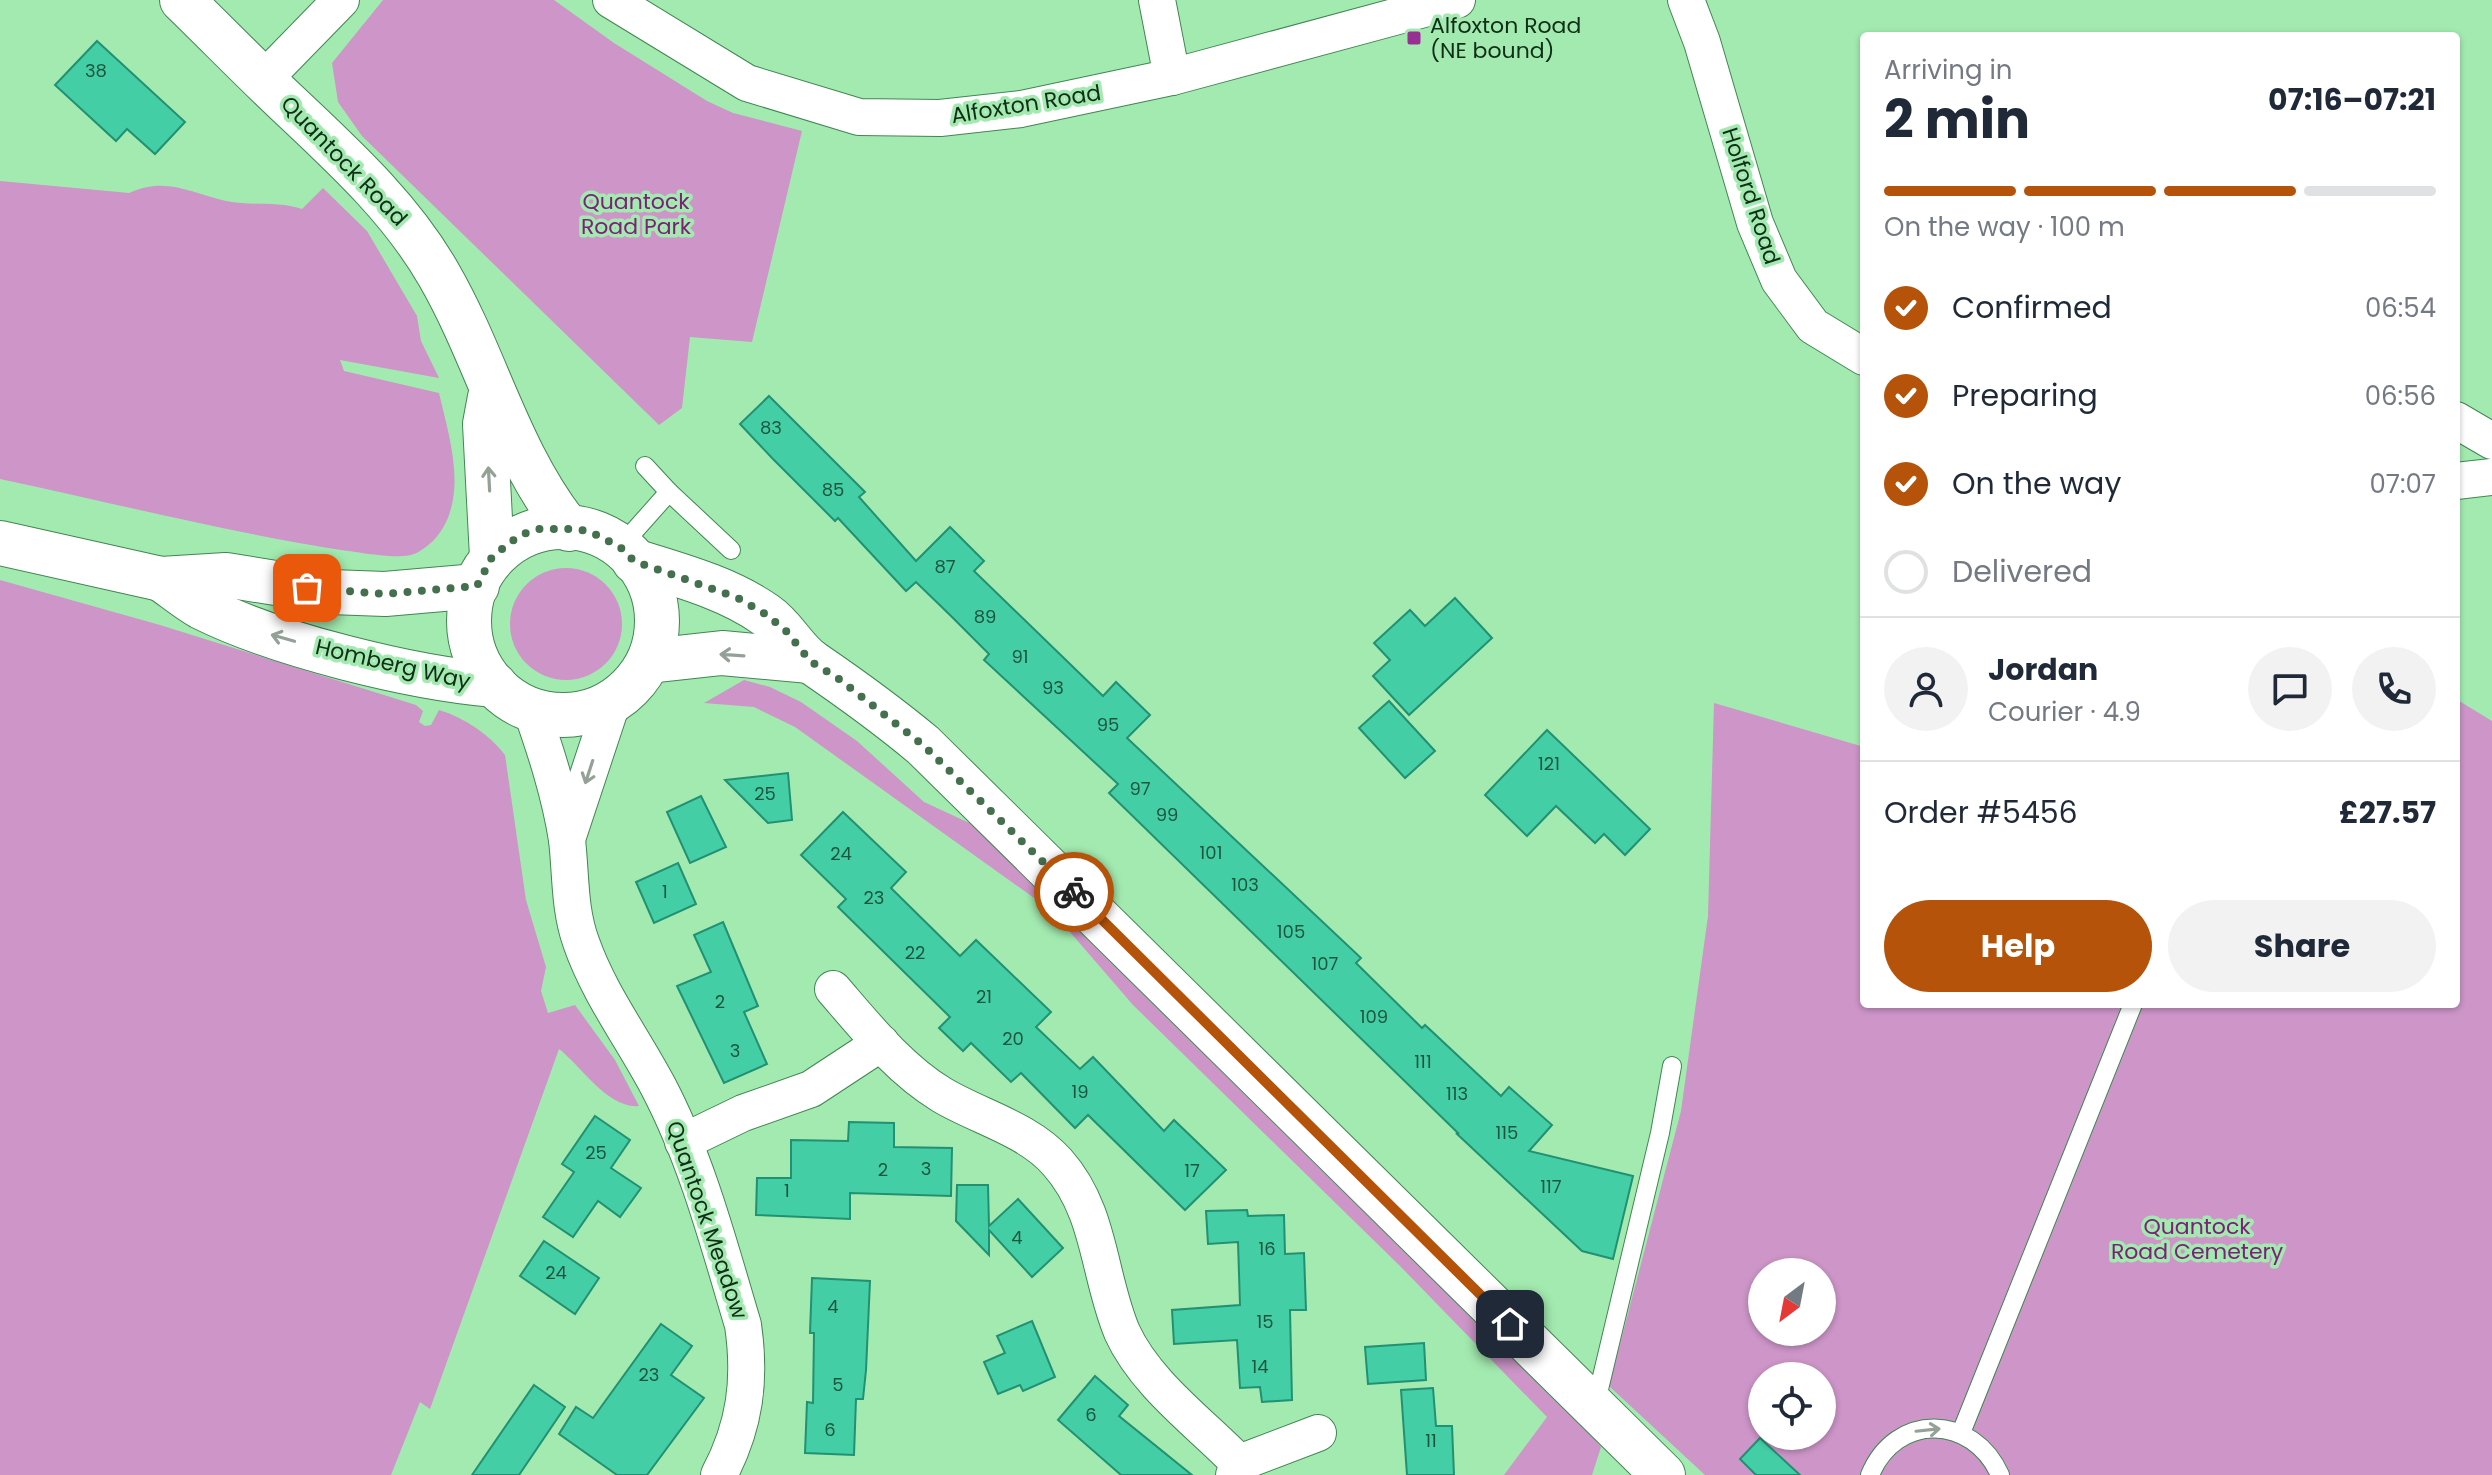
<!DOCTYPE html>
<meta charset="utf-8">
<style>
:root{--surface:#fff;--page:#f2f2f3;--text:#1f2937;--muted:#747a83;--line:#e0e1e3;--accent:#b45309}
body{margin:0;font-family:Poppins,sans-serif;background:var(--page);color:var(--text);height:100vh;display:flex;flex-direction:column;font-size:30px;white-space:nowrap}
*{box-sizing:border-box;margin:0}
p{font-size:26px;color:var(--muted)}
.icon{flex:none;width:44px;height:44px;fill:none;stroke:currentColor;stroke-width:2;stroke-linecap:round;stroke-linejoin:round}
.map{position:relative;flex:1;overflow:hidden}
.side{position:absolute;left:1860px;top:32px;width:600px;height:976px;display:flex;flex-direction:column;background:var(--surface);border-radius:8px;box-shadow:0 2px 6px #0004}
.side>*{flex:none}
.needle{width:52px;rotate:212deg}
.controls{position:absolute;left:1748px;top:1258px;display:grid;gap:16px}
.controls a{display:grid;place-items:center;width:88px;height:88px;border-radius:50%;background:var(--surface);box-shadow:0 2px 6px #0004;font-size:40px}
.pin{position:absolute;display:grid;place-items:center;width:68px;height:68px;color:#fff;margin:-34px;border-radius:16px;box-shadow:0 4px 12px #0006}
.courier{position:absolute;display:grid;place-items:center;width:80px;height:80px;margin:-40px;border:6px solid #b45309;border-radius:50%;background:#fff;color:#222;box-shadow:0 2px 10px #0007}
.head em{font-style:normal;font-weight:700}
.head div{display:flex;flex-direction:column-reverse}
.head{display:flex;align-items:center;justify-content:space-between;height:136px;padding:0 24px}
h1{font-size:52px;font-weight:700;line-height:60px}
.bar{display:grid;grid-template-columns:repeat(4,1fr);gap:12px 8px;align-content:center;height:96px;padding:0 24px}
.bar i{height:10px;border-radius:6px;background:var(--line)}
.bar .current{background:var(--accent)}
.bar p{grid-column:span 4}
.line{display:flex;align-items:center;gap:20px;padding:0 24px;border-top:2px solid var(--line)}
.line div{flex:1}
.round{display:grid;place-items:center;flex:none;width:84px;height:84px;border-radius:42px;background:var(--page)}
ol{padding:0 24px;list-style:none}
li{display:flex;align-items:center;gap:24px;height:88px}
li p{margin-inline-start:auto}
li .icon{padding:8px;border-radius:50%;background:var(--accent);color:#fff;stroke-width:4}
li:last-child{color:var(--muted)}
li i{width:44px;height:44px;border:4px solid var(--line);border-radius:50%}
.primary-button{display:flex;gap:16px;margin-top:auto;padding:16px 24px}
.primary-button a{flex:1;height:92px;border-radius:48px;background:var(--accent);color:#fff;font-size:32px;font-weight:700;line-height:92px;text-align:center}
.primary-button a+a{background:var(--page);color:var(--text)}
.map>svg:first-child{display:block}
</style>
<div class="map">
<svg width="2492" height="1475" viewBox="0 0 2492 1475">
<rect width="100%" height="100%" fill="#a3eab0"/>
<g fill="#cd95c8" fill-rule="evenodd">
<path d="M383,0H554L614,43L707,101L733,113L802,131L752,342L690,337L682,408L659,425L362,136L338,102L332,63Z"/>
<path d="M0,181L129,193C165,176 191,193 226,201C251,206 277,201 302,209L323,188L367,231L417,316L421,341L439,378L340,360L344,371L439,393C450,440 470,500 434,540C430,544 420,552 414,554C399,560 358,552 341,550C227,532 113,503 0,479Z"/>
<circle cx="566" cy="624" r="56"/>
<path d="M0,580L160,625L416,705L423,711L419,722L425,726L431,725L439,710C465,718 489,734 505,755L526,900L546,967L541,991L548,1013L575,1005L615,1060L639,1106C608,1109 581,1066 559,1049L430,1409L420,1402L391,1475H0Z"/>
<path d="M744,680L770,687L801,702L857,741L924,802L978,827L1022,865L1073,925L1595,1440L1601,1447L1592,1475H1504L1547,1417L1400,1266L1133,1005L1051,910L795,727L754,707L704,703Z"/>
<path d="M2456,699L2492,721V1475H1705L1609,1386L1681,1111L1708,916L1714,703L1864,747V1004H2456ZM1762,1272H1822V1332H1762ZM1762,1376H1822V1436H1762Z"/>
</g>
<g fill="#43cea6" stroke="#229072" stroke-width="2">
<path d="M97,41L185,122L155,154L127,129L116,141L55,85Z"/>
<path d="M769,396L865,492L859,497L916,561L950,527L984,561L974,571L1103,696L1116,682L1150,715L1127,738L1361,958L1356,963L1422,1028L1425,1025L1501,1096L1509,1087L1552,1125L1529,1151L1633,1176L1613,1259L1582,1251L1456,1133L1459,1134L1109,793L1118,784L984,660L989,654L951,616L916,582L906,591L838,518L835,521L773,459L740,424Z"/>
<path d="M1455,598L1492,638L1409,715L1373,676L1390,660L1374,643L1410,610L1425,626Z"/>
<path d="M1389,701L1435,751L1405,778L1359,728Z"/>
<path d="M1547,730L1650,829L1625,855L1604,834L1595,843L1556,806L1527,836L1485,795Z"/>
<path d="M788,773L792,820L768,823L725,780Z"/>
<path d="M701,796L726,847L690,863L667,812Z"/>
<path d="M843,812L906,872L891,888L960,956L976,940L1051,1012L1036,1027L1080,1069L1093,1057L1164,1131L1174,1120L1226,1170L1185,1210L1088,1115L1075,1128L1021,1073L1011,1082L971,1043L963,1051L939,1028L950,1017L838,907L846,899L801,855Z"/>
<path d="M678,863L696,904L654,923L636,882Z"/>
<path d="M723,922L758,1006L744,1012L767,1064L724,1083L677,986L711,972L694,935Z"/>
<path d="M595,1116L630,1140L611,1168L641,1188L620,1217L598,1201L573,1237L543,1217L574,1172L562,1164Z"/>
<path d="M849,1122L894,1123V1147L952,1148L951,1196L850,1193V1219L756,1215L757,1178H791V1140L848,1141Z"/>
<path d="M957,1185H988L989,1226L1018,1199L1063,1248L1032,1277L989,1230V1255L956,1221Z"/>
<path d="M1247,1210L1248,1216L1284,1215L1285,1254L1304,1253L1306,1310H1290L1292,1400L1262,1402L1260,1387L1240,1388L1237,1340L1174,1344L1172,1310L1240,1305L1238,1242L1208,1244L1206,1211Z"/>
<path d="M544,1241L599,1278L575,1314L520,1276Z"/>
<path d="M812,1278L870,1281L866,1370L863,1399H856L854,1455L805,1453L807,1402L813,1403L814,1333H810Z"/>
<path d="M1032,1321L1055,1377L1023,1391L1020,1385L998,1394L984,1362L1005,1353L997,1336Z"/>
<path d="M661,1324L692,1346L671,1375L704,1398L647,1475H617L559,1434L576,1407L593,1418Z"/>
<path d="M1424,1343L1426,1380L1368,1384L1365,1347Z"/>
<path d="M1095,1376L1128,1405L1119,1416L1192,1475H1121L1058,1420Z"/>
<path d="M534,1385L565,1407L519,1475H472Z"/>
<path d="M1433,1388L1436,1426H1452L1454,1475H1407L1401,1390Z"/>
<path d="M1760,1438L1800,1475H1756L1740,1459Z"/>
</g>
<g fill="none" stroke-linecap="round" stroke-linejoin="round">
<defs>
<g id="lane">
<path d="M645,466L669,492"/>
<path d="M620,547L669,492L731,550"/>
<path d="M1595,1406L1660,1133L1672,1066"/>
<path d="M1961,1433L2133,1004"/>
<path d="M1870,1475C1896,1412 1973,1414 2000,1475"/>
</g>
<g id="street">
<path d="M611,0L747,83L859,117L940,118L1021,109L1172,77L1457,0"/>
<path d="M1157,0L1172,77"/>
<path d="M1686,0L1702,42L1755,223L1779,280L1813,326L1864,357"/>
<path d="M263,80L341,0"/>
<path d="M2456,420L2492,441"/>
<path d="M2456,481L2492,477"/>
<path d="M530,706C545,749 560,794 567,840C571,874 569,909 581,942C599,994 632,1037 658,1086C697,1160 719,1245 743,1325C751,1380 745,1426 719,1475"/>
<path d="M567,839L612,703"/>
<path d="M833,989C865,1026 899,1069 942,1095C979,1117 1028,1129 1057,1162C1101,1211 1098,1275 1122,1332C1145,1383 1200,1423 1239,1463"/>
<path d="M683,1142L743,1113L811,1089L881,1043"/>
<path d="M1234,1475L1239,1463L1318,1433"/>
</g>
<g id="primary">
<path d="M182,0C217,34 251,69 286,102C342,155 401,208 439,275C487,358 508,453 569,529"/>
<path d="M490,397L485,424L492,557"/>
<circle cx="563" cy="621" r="94"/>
<path d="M0,543L161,579L226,575L331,592L385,594L477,586"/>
<path d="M634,561C679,575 728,588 766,615C785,628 795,651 813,663C851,689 887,715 923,745L1663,1475"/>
<path d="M161,579C174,588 187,599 201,607C277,645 411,678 495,685"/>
<path d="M649,661L722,653L810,661"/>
</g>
</defs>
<use href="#lane" stroke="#418652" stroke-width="20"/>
<use href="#street" stroke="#418652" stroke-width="38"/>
<use href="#primary" stroke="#418652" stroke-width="46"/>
<use href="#lane" stroke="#fff" stroke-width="18"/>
<use href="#street" stroke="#fff" stroke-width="36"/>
<use href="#primary" stroke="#fff" stroke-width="44"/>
</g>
<defs><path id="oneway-shaft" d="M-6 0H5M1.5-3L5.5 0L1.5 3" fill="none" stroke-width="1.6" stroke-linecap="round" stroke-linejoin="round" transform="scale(2)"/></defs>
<g stroke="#94a197">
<use href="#oneway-shaft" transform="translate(489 479) rotate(-93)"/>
<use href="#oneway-shaft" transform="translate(283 638) rotate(-164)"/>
<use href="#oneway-shaft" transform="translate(732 655) rotate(-176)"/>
<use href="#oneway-shaft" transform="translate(589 772) rotate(108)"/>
<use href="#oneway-shaft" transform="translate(1928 1430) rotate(-6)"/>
</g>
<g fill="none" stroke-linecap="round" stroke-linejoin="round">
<path stroke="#44704d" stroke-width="8" stroke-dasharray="0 14.4" d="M307,588L385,594L477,586L492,557L520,535L539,529H569L589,531L620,547L634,561L738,598L767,615L787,632L810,661L839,679L923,745L1074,892"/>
<path stroke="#b45309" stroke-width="10" d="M1074,892L1510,1324"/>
</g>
<rect fill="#983093" stroke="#a3eab0" stroke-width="3" x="1406" y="30" width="16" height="16" rx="4"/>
<g text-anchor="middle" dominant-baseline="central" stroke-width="7" stroke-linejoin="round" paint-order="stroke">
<g font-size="18" fill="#1e563c">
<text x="96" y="70">38</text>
<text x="771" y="427">83</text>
<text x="833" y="489">85</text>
<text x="945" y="566">87</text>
<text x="985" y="616">89</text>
<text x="1020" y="656">91</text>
<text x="1053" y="687">93</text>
<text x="1108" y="724">95</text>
<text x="1549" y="763">121</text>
<text x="1140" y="788">97</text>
<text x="765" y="793">25</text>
<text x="1167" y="814">99</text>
<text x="1211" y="852">101</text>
<text x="841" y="853">24</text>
<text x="1245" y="884">103</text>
<text x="665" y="891">1</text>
<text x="874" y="897">23</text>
<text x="1291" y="931">105</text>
<text x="915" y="952">22</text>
<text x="1325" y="963">107</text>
<text x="984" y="996">21</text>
<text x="720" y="1001">2</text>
<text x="1374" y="1016">109</text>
<text x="1013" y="1038">20</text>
<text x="735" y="1050">3</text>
<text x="1423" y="1061">111</text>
<text x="1080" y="1091">19</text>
<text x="1457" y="1093">113</text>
<text x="1507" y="1132">115</text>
<text x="596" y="1152">25</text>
<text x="926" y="1168">3</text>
<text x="883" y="1169">2</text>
<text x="1192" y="1170">17</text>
<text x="1551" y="1186">117</text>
<text x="787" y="1190">1</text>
<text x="1017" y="1237">4</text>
<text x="1267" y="1248">16</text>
<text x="556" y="1272">24</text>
<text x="833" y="1306">4</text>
<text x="1265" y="1321">15</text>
<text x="1260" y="1366">14</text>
<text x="649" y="1374">23</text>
<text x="838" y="1384">5</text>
<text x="1091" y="1414">6</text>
<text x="830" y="1429">6</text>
<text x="1431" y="1440">11</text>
</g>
<g font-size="22" fill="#112e18" stroke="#a3eab0" text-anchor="start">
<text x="1430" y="25">Alfoxton Road<tspan x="1430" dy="25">(NE bound)</tspan></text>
</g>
<g font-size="22" fill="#112e18" stroke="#a3eab0">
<text transform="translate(1026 104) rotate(-9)">Alfoxton Road</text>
<text transform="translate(344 161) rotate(46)">Quantock Road</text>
<text transform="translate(1751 196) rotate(72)">Holford Road</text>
<text transform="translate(393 664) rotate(13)">Homberg Way</text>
<text transform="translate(707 1220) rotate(71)">Quantock Meadow</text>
</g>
<g font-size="22" fill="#7c2078" stroke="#a3eab0">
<text x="636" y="201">Quantock<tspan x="636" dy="25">Road Park</tspan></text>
<text x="2197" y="1226">Quantock<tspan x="2197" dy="25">Road Cemetery</tspan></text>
</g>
</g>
</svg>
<div class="controls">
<a><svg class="needle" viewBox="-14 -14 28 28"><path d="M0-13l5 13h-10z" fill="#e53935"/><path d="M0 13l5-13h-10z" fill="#747a83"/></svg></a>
<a><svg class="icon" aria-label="locate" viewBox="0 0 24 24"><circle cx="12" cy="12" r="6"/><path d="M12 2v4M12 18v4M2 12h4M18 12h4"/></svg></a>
</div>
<div class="pin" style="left:307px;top:588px;background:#ea580c"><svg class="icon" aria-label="bag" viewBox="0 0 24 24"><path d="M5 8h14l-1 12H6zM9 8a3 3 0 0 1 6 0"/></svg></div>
<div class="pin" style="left:1510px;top:1324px;background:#1f2937"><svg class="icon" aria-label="home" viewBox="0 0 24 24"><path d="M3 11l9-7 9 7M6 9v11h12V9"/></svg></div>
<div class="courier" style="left:1074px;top:892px"><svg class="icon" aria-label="bike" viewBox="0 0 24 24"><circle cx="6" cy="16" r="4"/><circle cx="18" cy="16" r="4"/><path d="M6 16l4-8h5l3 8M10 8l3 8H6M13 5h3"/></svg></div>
<section class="side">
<div class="head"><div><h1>2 min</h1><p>Arriving in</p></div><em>07:16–07:21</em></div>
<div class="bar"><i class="current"></i><i class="current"></i><i class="current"></i><i></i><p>On the way · 100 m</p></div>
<ol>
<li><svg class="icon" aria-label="check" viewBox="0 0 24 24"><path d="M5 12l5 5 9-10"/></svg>Confirmed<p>06:54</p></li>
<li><svg class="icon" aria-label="check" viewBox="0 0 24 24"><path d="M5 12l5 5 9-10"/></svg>Preparing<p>06:56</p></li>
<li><svg class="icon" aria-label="check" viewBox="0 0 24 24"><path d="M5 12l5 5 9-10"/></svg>On the way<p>07:07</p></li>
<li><i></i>Delivered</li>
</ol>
<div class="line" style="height:144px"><a class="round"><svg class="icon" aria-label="person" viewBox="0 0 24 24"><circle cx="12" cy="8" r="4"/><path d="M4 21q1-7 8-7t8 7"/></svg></a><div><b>Jordan</b><p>Courier · 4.9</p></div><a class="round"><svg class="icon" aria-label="chat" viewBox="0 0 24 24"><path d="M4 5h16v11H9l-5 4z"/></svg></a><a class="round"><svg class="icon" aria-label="phone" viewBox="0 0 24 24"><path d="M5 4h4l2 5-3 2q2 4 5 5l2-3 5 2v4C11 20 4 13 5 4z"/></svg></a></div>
<div class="line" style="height:104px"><div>Order #5456</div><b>£27.57</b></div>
<div class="primary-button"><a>Help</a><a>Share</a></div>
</section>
</div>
